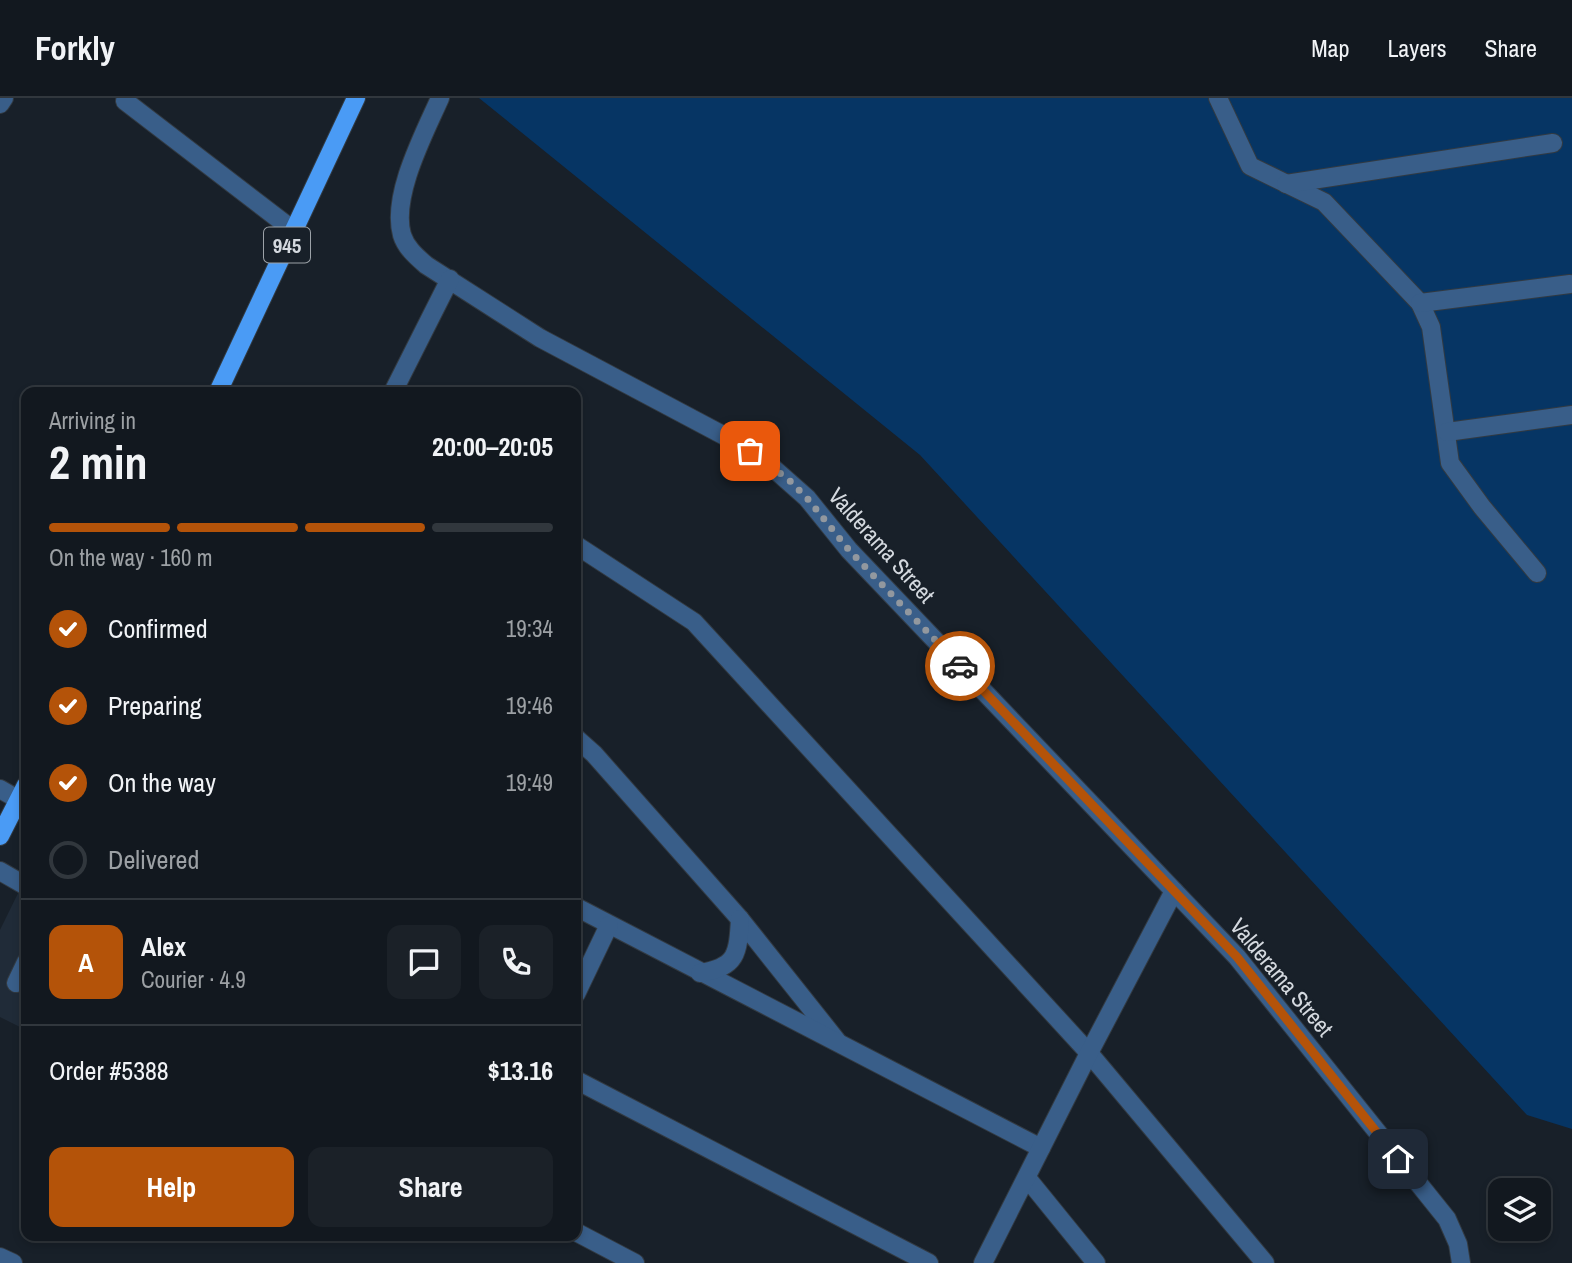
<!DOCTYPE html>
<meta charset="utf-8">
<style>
:root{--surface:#12181f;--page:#1b2128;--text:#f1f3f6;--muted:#9ca0a4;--line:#31373d;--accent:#b45309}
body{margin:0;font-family:"Archivo Narrow",sans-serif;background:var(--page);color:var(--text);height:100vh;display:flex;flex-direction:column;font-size:26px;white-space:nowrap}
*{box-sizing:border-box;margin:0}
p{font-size:23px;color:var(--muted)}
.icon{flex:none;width:38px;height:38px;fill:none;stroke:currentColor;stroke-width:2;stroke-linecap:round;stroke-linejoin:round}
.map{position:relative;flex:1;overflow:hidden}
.sheet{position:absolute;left:21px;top:289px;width:560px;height:854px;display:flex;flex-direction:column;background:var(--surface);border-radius:14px;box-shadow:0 4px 10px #0003,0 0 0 2px var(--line)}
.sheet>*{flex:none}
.tools{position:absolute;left:1488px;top:1080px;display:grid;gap:14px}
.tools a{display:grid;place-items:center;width:63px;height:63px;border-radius:14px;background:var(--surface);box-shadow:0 4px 10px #0003,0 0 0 2px var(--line);font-size:35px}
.pin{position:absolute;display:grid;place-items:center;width:60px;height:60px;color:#fff;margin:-30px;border-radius:14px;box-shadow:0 4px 10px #0006}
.courier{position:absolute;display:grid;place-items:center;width:70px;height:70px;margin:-35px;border:5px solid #b45309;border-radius:50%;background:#fff;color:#222;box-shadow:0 2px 9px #0007}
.overview em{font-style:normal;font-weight:700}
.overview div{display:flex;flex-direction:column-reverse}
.overview{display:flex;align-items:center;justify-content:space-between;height:119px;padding:0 28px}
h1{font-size:46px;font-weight:700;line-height:52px}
.bar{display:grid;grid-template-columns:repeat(4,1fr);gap:10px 7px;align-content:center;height:84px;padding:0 28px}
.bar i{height:9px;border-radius:5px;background:var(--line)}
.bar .selected{background:var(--accent)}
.bar p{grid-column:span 4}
.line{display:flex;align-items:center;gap:18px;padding:0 28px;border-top:2px solid var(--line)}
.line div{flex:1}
.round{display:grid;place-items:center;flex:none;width:74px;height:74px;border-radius:14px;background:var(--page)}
ol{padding:0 28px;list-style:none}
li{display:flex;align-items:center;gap:21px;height:77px}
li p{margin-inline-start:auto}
li .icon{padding:7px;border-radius:50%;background:var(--accent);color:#fff;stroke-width:4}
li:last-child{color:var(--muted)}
li i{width:38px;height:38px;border:4px solid var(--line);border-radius:50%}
.primary-button{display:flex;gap:14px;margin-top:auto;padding:14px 28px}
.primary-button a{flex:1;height:80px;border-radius:14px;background:var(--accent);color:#fff;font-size:28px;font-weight:700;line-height:80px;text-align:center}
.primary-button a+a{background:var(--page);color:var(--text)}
header{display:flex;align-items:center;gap:42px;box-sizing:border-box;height:98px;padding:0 35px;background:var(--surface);border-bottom:2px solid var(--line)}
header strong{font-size:33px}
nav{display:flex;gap:38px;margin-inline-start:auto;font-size:24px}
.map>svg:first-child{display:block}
</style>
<header>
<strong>Forkly</strong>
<nav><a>Map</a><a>Layers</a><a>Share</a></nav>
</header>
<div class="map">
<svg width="1572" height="1165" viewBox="0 0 1572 1165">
<rect width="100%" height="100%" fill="#182029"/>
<path fill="#202b38" d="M26,779V932L0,919V832Z"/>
<path fill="#063564" d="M479,0H1572V1031L1527,1017L920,357Z"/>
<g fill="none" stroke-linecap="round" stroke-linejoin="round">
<defs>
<g id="minor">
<path d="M440,0C424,36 391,98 402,137C406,150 417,159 426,167L540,240L736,344L764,362L807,400L849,452L1237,859L1447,1121L1458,1146L1461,1165"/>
<path d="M1218,0L1250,68L1324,104L1420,205L1431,229L1450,365L1482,409L1537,475"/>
<path d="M125,3L293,132"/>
<path d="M0,6L4,0"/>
<path d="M1286,86L1553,45"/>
<path d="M1420,205L1570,186"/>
<path d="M393,294L450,181"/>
<path d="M1447,334L1572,317"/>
<path d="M576,447L694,524L1089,955L1265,1165"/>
<path d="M576,640L594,656L740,821L837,943"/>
<path d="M0,691L19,702"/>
<path d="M0,773L26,788"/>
<path d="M576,809L1041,1050"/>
<path d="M700,875C737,869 738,856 740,821"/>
<path d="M16,885L26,864"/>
<path d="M576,896L609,827"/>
<path d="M576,982L929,1165"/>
<path d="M1027,1080L1096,1165"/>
<path d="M576,1134L635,1165"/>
<path d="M0,1159L13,1165"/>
<path d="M983,1165L1089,955L1174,793"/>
</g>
<g id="major">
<path d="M218,294L356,0"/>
<path d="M0,738L26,687"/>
</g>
</defs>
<use href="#minor" stroke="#323a42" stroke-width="20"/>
<use href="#major" stroke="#323a42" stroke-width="20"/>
<use href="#minor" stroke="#395e89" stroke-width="18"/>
<use href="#major" stroke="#4a9bf5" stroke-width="18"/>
</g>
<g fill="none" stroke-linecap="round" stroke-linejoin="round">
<path stroke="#92989f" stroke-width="7" stroke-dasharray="0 12.6" d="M750,353L788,381L807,400L849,452L960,568"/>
<path stroke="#b45309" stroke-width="9" d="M960,568L1237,859L1398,1061"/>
</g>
<g text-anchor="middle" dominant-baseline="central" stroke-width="5" stroke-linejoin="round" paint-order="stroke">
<rect fill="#182029" stroke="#9ca2a8" stroke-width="2" x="264" y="129.5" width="46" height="35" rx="5"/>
<g font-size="21" font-weight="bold" fill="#d4d9df">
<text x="287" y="147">945</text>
</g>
<g font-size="23" fill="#d4d9df" stroke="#182029">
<text transform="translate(882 447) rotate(48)">Valderama Street</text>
<text transform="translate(1282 879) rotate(50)">Valderama Street</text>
</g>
</g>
</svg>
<div class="tools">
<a><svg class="icon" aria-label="layers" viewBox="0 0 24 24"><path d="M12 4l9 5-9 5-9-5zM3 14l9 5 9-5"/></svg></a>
</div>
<div class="pin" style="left:750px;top:353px;background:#ea580c"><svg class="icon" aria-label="bag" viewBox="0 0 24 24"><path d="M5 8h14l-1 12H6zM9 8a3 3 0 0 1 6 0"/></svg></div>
<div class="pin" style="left:1398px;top:1061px;background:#1f2937"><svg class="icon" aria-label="home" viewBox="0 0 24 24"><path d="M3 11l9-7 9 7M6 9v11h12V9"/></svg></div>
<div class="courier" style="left:960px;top:568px"><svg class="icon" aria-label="car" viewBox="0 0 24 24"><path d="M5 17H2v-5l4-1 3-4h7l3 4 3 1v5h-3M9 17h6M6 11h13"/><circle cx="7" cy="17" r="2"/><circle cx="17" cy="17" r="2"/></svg></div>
<section class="sheet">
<div class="overview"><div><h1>2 min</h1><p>Arriving in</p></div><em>20:00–20:05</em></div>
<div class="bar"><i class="selected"></i><i class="selected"></i><i class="selected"></i><i></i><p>On the way · 160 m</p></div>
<ol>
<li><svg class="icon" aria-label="check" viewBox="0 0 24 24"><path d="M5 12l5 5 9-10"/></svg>Confirmed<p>19:34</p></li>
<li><svg class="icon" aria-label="check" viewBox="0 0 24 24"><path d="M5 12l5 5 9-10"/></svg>Preparing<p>19:46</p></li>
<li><svg class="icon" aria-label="check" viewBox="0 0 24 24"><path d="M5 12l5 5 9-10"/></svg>On the way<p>19:49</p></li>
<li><i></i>Delivered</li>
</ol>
<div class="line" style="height:126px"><b class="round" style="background:var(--accent);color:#fff">A</b><div><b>Alex</b><p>Courier · 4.9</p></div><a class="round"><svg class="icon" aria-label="chat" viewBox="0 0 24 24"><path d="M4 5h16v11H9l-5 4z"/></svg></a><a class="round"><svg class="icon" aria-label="phone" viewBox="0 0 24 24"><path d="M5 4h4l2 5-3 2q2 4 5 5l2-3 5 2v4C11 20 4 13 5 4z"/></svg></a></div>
<div class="line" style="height:91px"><div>Order #5388</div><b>$13.16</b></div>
<div class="primary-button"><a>Help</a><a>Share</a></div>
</section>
</div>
